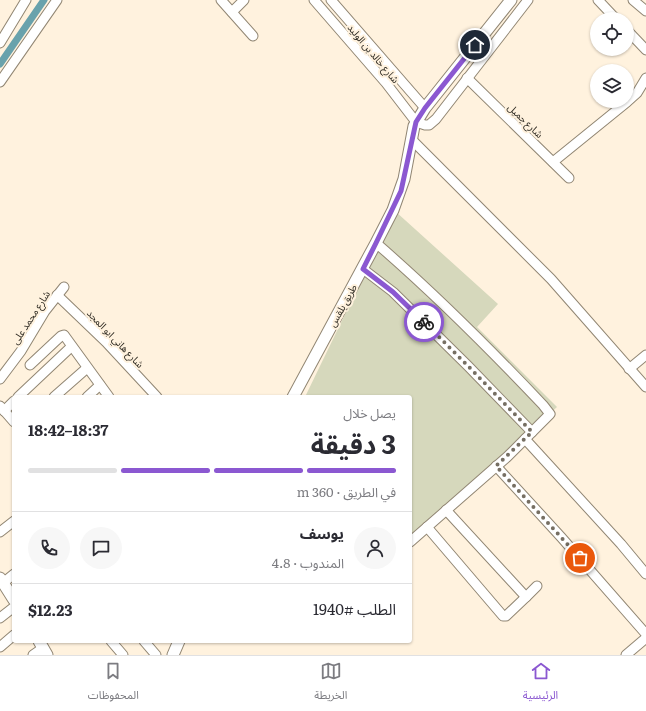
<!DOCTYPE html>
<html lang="ar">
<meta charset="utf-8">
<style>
:root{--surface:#fff;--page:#f7f7f7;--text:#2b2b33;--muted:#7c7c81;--line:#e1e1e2;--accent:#8b58d1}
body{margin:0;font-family:Literata,"Noto Sans Arabic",serif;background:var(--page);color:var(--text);direction:rtl;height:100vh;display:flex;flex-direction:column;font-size:15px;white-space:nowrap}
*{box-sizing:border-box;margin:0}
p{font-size:13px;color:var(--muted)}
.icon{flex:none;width:22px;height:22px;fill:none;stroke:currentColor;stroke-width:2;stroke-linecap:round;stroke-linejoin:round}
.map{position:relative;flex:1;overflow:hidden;direction:ltr}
.side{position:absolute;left:12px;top:395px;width:400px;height:248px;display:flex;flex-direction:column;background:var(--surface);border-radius:4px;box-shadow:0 1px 3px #0004;direction:rtl}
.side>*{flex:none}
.buttons{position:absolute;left:590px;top:12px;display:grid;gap:8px}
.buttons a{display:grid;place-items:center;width:44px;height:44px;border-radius:50%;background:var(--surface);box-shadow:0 1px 3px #0004;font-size:20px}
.pin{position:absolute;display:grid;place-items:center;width:34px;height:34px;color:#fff;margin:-17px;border:2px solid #fff;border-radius:50%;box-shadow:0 1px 4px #0007}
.courier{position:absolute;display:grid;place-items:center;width:40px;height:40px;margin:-20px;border:3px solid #8b58d1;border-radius:50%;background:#fff;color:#222;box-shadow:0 1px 5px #0007}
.overview em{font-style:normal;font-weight:700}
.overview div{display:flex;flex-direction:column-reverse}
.overview{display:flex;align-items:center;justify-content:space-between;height:68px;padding:0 16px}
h1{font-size:26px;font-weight:700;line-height:30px}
.bar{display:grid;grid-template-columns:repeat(4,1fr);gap:6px 4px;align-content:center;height:48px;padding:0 16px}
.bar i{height:5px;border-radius:3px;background:var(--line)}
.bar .current{background:var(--accent)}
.bar p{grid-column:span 4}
.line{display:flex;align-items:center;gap:10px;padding:0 16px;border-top:1px solid var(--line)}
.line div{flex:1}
.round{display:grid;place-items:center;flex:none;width:42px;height:42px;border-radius:21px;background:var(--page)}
.menu{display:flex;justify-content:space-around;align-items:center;height:56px;border-top:1px solid var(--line);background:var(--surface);font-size:11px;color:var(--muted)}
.menu a{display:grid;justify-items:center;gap:2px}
.menu .current{color:var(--accent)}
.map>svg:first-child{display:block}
</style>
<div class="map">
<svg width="646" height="655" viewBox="0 0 646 655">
<rect width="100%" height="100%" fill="#fff2de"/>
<path fill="#d6d8bc" d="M395,211L498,304L477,327L557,407L410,543V397H305Z"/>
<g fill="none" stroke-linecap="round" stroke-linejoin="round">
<path stroke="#69a2ac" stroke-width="7" d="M0,64L44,0"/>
<defs>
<g id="minor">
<path d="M221,0L253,36"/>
<path d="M314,0L386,83L416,122L425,125H429L436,119L528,0"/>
<path d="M331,0L425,108"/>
<path d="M598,0L616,19"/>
<path d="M633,0L646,11"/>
<path d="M232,12L244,0"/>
<path d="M627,30L646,50"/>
<path d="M0,43L26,0"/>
<path d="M467,78L569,178"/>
<path d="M0,82L57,0"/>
<path d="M412,140L551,279L646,387"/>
<path d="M553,162L627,102L637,93L646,78"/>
<path d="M376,243C435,294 490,349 543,405L550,414L507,457L410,542"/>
<path d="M363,269L393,292L468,366L532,432"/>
<path d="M57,295L106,342L157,397"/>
<path d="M30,365L61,336L64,335L109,397"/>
<path d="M629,369L646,355"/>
<path d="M0,379L21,351L45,311L64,287"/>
<path d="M18,397L71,347"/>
<path d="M54,397L87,368"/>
<path d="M87,397L100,385"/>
<path d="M0,406L14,422"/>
<path d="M4,411L14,401"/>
<path d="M525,439L621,544L646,574"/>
<path d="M496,466L561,537L646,634"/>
<path d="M446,510L526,597L537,586"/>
<path d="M427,527L503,616H506L526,597"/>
<path d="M0,532L14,521"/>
<path d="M3,583L14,574"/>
<path d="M0,618L14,607"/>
<path d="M111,641L123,655"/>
<path d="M144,641L156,655"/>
<path d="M0,647L14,635"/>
<path d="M33,655L43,648"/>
<path d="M626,655L646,638"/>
</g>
<g id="major">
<path d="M293,397L376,243L393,210L404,179L414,126L425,108L511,0"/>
<path d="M0,578L14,600"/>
<path d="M39,641L47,655"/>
<path d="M173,655L179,641"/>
</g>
</defs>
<use href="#minor" stroke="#918673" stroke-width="11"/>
<use href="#major" stroke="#918673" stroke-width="13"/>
<use href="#minor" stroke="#fff" stroke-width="9"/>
<use href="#major" stroke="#fff" stroke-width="11"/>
</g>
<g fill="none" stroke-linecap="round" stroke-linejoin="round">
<path stroke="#766f63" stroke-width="4" stroke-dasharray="0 7.2" d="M424,322L468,366L532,432L496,466L580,558"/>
<path stroke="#8b58d1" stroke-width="5" d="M424,322L393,292L363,269L376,243L401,191L416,122L425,108L475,45"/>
</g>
<g text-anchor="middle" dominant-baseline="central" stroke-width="4" stroke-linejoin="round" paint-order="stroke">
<g font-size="10" fill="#2d2921" stroke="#fff2de">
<text transform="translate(374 53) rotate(50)">شارع خالد بن الوليد</text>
<text transform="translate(526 120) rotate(44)">شارع جميل</text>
<text transform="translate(342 305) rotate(-61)">طريق بلقس</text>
<text transform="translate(30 317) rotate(-57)">شارع محمد على</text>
<text transform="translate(116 338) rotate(46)">شارع هاني ابو المجد</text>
</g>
</g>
</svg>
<div class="buttons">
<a><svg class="icon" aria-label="locate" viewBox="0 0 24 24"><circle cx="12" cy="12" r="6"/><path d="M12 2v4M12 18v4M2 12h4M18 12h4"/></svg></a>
<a><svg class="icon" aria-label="layers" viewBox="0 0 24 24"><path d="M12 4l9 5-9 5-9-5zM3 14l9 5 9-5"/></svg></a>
</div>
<div class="pin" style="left:580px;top:558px;background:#ea580c"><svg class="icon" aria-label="bag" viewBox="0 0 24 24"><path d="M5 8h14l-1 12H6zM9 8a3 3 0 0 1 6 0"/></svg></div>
<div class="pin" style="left:475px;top:45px;background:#1f2937"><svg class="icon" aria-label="home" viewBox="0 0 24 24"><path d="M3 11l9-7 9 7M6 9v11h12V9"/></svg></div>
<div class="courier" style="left:424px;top:322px"><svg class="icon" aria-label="bike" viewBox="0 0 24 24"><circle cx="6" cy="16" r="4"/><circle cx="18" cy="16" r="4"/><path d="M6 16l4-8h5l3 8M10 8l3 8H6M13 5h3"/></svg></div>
<section class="side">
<div class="overview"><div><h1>3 دقيقة</h1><p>يصل خلال</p></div><em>18:37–18:42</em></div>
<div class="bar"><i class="current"></i><i class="current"></i><i class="current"></i><i></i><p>في الطريق · 360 m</p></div>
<div class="line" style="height:72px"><a class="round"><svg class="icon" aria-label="person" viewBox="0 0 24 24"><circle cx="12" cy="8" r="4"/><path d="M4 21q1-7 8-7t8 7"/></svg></a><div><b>يوسف</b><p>المندوب · 4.8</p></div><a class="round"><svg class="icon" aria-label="chat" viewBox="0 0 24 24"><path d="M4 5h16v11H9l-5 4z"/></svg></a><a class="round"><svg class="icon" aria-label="phone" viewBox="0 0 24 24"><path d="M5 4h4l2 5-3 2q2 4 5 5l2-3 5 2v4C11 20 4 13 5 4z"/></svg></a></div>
<div class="line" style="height:52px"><div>الطلب #1940</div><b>$12.23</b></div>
</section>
</div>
<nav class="menu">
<a class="current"><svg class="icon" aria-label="home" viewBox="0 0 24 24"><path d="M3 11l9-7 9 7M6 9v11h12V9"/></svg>الرئيسية</a>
<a><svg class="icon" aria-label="map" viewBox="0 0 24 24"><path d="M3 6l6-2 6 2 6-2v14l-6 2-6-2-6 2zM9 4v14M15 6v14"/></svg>الخريطة</a>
<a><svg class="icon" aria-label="saved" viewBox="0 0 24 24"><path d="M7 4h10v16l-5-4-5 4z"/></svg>المحفوظات</a>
</nav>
